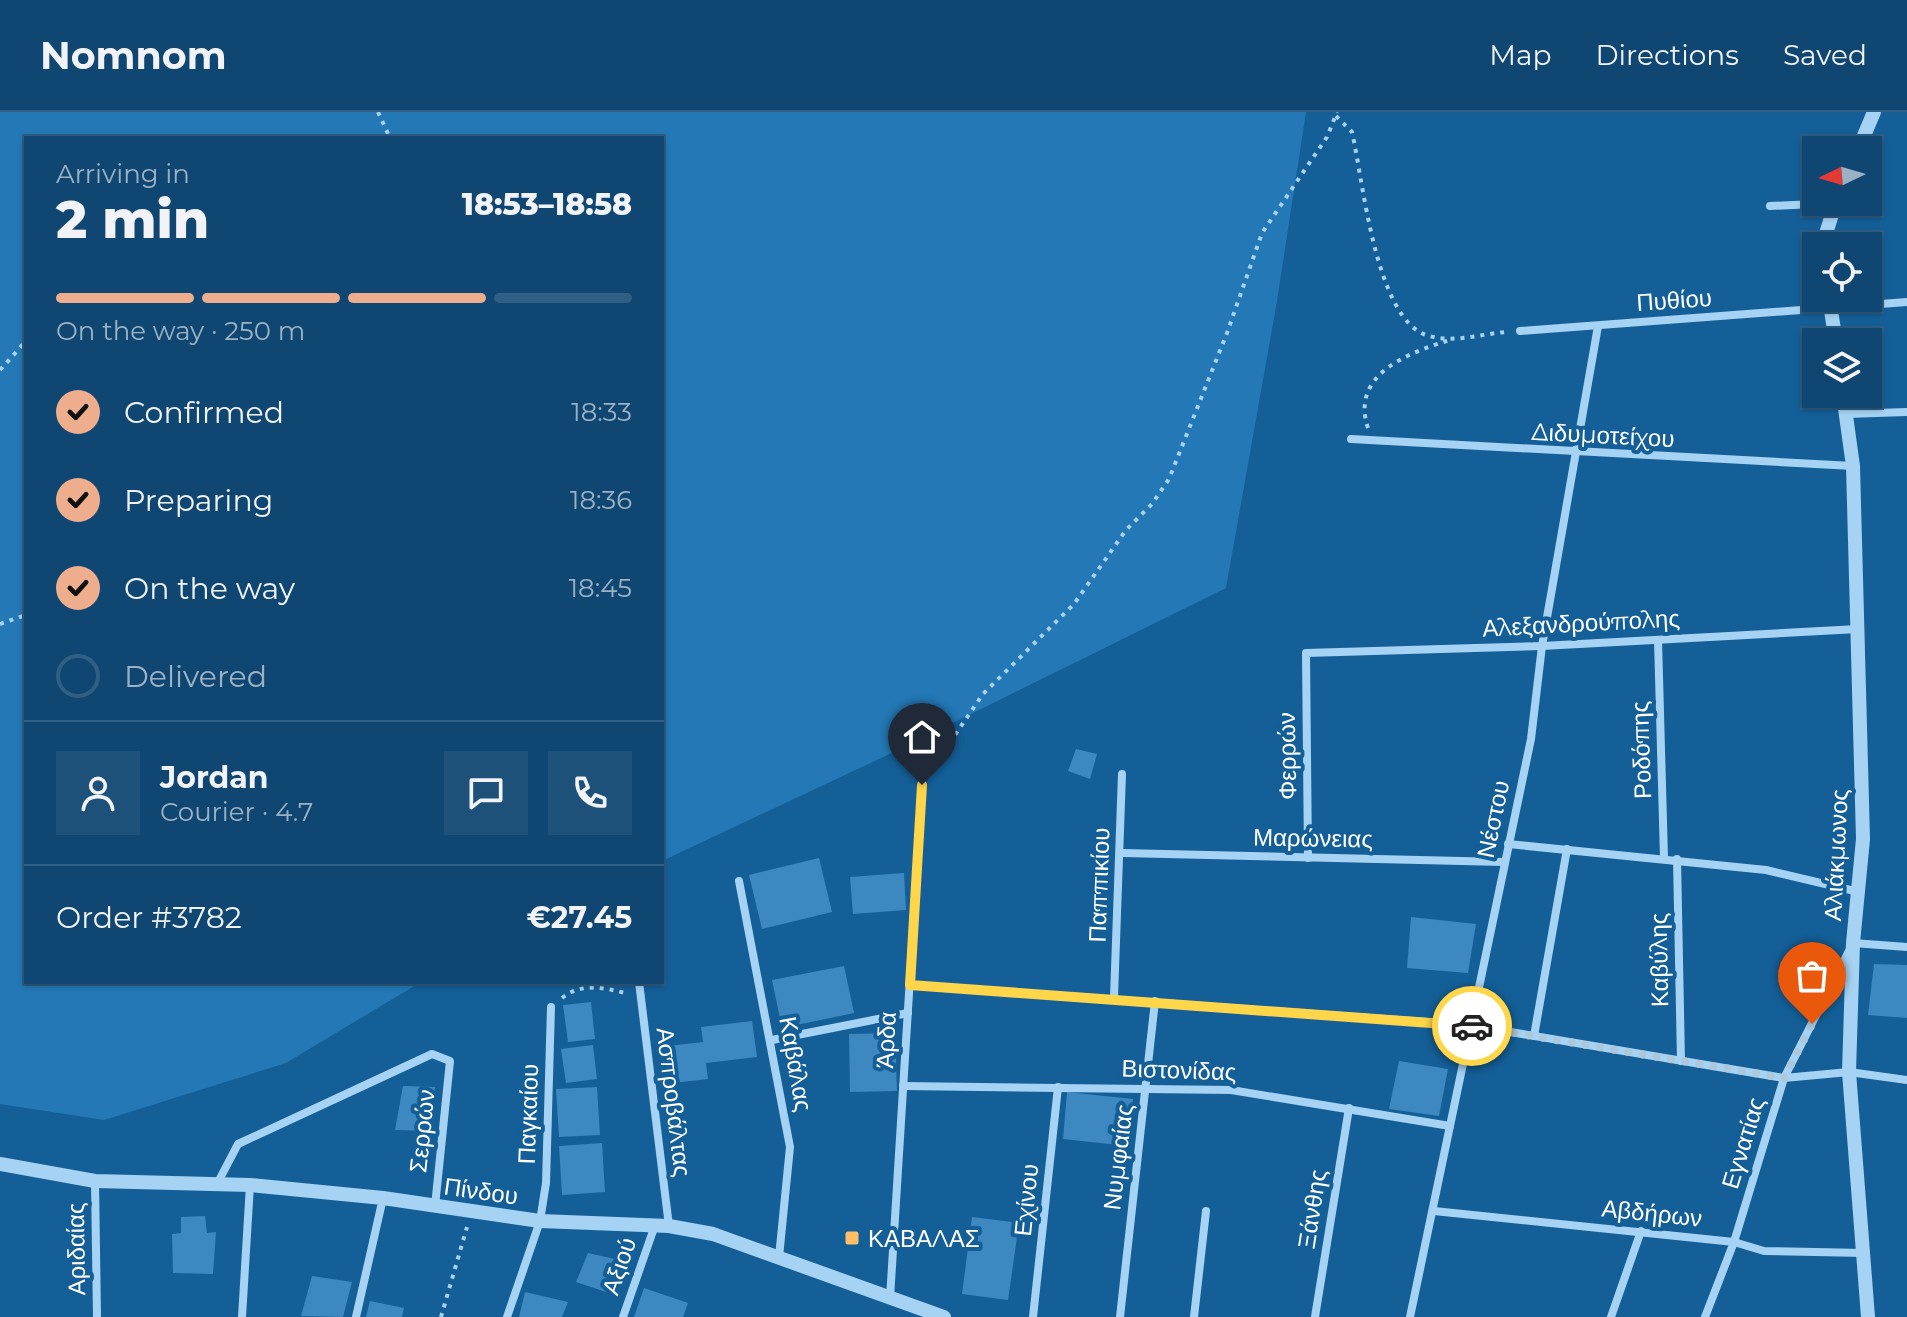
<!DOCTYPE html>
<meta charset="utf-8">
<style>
:root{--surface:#0f4772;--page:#1d517a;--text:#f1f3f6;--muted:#9bb2c4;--line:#2f5f84;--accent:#eead8d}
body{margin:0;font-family:Montserrat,sans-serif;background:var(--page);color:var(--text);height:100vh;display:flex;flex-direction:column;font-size:30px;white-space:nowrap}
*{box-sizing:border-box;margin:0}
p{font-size:26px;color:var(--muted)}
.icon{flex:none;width:44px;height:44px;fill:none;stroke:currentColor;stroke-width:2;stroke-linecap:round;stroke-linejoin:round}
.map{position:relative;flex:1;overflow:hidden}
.details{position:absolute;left:24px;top:24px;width:640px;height:848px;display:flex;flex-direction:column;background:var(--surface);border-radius:0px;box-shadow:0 2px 6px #0004,0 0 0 2px var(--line)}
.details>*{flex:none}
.needle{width:52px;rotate:265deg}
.tools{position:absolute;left:1802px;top:24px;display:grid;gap:16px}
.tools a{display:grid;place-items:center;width:80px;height:80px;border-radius:0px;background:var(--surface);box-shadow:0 2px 6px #0004,0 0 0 2px var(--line);font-size:40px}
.pin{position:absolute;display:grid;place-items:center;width:68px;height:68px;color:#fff;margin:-82px -34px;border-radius:50% 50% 50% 0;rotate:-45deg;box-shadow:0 0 8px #0007}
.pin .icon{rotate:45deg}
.courier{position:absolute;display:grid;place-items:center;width:80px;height:80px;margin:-40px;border:6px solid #ffd54a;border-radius:50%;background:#fff;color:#222;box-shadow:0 2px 10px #0007}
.head em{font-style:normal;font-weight:800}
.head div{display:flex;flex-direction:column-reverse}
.head{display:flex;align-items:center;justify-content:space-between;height:136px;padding:0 32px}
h1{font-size:52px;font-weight:800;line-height:60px}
.bar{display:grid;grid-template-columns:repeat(4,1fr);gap:12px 8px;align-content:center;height:96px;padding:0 32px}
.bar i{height:10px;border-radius:6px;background:var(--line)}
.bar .active{background:var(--accent)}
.bar p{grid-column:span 4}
.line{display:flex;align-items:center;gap:20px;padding:0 32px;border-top:2px solid var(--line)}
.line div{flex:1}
.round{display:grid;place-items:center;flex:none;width:84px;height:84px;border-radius:0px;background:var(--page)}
ol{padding:0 32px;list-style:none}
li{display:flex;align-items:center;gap:24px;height:88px}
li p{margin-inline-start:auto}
li .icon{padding:8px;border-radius:50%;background:var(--accent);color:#111;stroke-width:4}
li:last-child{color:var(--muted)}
li i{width:44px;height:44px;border:4px solid var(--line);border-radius:50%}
header{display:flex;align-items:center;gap:48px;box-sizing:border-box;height:112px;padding:0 40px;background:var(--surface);border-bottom:2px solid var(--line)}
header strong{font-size:38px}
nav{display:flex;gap:44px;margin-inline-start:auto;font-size:28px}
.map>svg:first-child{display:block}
</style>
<header>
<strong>Nomnom</strong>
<nav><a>Map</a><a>Directions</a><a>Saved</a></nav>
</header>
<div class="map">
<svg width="1907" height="1205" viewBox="0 0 1907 1205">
<rect width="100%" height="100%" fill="#145f98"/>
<path fill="#2378b5" d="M0,0H1306L1277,189L1226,476L896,639L662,749V26H26V870H421L286,951L104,1008L0,992Z"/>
<g fill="#3d88c0">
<path d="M1076,637L1097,642L1090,667L1068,659Z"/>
<path d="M819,746L832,800L762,817L749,763Z"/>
<path d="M904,761L906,798L853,802L850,765Z"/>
<path d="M1411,805L1476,812L1468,861L1407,856Z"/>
<path d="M1874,852L1907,853V906L1868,903Z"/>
<path d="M844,854L854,901L782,916L772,868Z"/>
<path d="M591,890L595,927L568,930L563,893Z"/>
<path d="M752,909L757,945L706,951L708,967L664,972L659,935L703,930L701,915Z"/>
<path d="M895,921L897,979L850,980L849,922Z"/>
<path d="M593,933L597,967L566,971L561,937Z"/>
<path d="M1399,949L1448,957L1439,1004L1389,997Z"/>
<path d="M403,974L435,975L431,1019L395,1018Z"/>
<path d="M597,975L600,1023L559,1025L556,977Z"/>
<path d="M1067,980L1133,987L1128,1034L1063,1027Z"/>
<path d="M602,1031L605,1080L562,1083L559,1034Z"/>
<path d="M205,1104L207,1121L216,1120L213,1162L173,1161L172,1122L181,1121V1105Z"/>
<path d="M972,1105L1019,1111L1008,1188L962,1182Z"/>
<path d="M588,1141L628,1150L615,1183L576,1170Z"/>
<path d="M312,1164L352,1170L343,1205L301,1204Z"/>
<path d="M644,1176L688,1191L683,1205H634Z"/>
<path d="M525,1180L568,1190L562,1205H519Z"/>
<path d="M370,1189L404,1196L402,1205H366Z"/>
</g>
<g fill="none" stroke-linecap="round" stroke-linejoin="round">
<g stroke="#a6d3f3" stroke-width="4" stroke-dasharray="4 6" stroke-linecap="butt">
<path d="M378,0L390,26"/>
<path d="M1336,4L1352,20C1363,67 1375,205 1426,223C1452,232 1480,222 1506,220"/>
<path d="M0,258L26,229"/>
<path d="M1368,316C1350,263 1407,241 1450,228"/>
<path d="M0,512L26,503"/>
<path d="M927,664L983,582L1074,492L1126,418L1152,392L1169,367L1227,221L1262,121L1327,25L1337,0"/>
<path d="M562,886C582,870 605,876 629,882"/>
<path d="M441,1205L467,1115"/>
</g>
<g stroke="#a6d3f3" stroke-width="8">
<path d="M1770,94L1835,91"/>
<path d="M1520,219L1907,190"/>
<path d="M1846,302L1907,300"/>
<path d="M1351,327L1853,354"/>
<path d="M1658,528L1664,746"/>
<path d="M1508,732L1766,758L1859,780"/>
<path d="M1122,741L1504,750"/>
<path d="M1308,746L1306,541L1542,534L1858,517"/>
<path d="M1677,747L1681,949"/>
<path d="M739,769L790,1035L779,1145"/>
<path d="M639,870L669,1114"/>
<path d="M910,873L1469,913L1784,966L1849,960L1907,968"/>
<path d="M1114,885L1122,662"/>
<path d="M1534,924L1567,737"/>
<path d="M772,928L908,901"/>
<path d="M903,974L1231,978L1450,1014"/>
<path d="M95,1069L97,1205"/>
<path d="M216,1074L238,1032L432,942L450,949L435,1094"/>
<path d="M1434,1099L1734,1130L1764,1139L1864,1141"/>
<path d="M890,1186L922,673"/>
<path d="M242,1205L250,1073"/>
<path d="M356,1205L383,1086"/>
<path d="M507,1205L540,1109L546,1071L551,895"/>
<path d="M623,1205L654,1116"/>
<path d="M1033,1205L1058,975"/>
<path d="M1120,1205L1155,889"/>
<path d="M1194,1205L1206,1099"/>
<path d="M1315,1205L1349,996"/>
<path d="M1410,1205L1531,627L1542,534L1598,214"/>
<path d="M1611,1205L1641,1119"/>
<path d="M1705,1205L1734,1130L1784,966L1853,831L1907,835"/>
</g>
<g stroke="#a6d3f3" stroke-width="14">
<path d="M1858,38L1874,0"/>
<path d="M1822,134L1836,90"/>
<path d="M1829,186L1836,230"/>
<path d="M1843,282L1853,354L1863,727L1853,831L1849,960L1868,1205"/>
<path d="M0,1052L95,1069L250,1073L383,1086L540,1109L669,1114L713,1122L944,1205"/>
</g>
</g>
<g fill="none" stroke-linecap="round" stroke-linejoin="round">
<path stroke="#adc7db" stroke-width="8" stroke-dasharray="0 14.4" d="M1472,914L1784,966L1812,912"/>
<path stroke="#ffd54a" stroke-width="10" d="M922,673L910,873L1472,914"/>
</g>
<rect fill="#ffbf67" stroke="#145f98" stroke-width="3" x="844" y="1118" width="16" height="16" rx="4"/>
<g text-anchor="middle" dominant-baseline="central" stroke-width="8" stroke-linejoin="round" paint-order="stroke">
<g font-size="24" fill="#fff" stroke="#145f98">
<text transform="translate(1674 188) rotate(-4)">Πυθίου</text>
<text transform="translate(1603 323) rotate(3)">Διδυμοτείχου</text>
<text transform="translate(1581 511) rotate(-3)">Αλεξανδρούπολης</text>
<text transform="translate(1641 638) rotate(-92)">Ροδόπης</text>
<text transform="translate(1287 644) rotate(-91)">Φερρών</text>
<text transform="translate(1493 707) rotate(-78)">Νέστου</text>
<text transform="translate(1313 726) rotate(1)">Μαρώνειας</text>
<text transform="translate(1836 743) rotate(-87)">Αλιάκμωνος</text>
<text transform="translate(1099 773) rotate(-88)">Παππικίου</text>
<text transform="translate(1659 848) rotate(-91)">Καβύλης</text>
<text transform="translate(886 928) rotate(-87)">Άρδα</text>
<text transform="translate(796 952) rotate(80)">Καβάλας</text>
<text transform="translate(1179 958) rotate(2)">Βιστονίδας</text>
<text transform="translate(674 990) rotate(83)">Ασπροβάλτας</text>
<text transform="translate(528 1002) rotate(-88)">Παγκαίου</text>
<text transform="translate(422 1019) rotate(-84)">Σερρών</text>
<text transform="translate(1743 1031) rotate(-73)">Εγνατίας</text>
<text transform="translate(1118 1045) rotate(-83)">Νυμφαίας</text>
<text transform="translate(481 1079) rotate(8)">Πίνδου</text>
<text transform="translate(1026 1088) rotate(-84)">Εχίνου</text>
<text transform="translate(1312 1097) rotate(-81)">Ξάνθης</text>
<text transform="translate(1652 1101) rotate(6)">Αβδήρων</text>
<text transform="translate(76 1137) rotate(-91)">Αριδαίας</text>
<text transform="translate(619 1154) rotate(-71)">Αξιού</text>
</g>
<g font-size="24" fill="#fff" stroke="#145f98" text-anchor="start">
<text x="868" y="1126">ΚΑΒΑΛΑΣ</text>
</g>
</g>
</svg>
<div class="tools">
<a><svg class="needle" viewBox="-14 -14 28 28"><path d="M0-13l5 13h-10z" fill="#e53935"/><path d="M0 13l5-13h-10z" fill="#9bb2c4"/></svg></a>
<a><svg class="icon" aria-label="locate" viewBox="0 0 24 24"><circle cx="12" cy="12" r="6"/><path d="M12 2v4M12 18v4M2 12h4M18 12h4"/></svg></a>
<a><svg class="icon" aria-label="layers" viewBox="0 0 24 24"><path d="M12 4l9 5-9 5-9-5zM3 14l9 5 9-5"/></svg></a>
</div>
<div class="pin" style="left:1812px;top:912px;background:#ea580c"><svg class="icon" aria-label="bag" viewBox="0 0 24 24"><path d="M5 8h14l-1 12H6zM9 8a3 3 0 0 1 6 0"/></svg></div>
<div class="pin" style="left:922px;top:673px;background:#1f2937"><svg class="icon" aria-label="home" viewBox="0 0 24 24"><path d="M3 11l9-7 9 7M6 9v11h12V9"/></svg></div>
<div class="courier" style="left:1472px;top:914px"><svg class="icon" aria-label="car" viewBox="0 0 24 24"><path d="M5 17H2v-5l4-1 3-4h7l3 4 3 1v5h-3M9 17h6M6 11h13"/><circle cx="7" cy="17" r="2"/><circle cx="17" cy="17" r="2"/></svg></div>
<section class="details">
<div class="head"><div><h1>2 min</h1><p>Arriving in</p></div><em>18:53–18:58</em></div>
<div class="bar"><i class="active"></i><i class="active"></i><i class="active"></i><i></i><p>On the way · 250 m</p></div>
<ol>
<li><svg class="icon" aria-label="check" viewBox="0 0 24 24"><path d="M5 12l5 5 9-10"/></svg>Confirmed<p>18:33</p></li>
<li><svg class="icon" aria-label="check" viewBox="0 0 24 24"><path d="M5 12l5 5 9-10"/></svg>Preparing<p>18:36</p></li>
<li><svg class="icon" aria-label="check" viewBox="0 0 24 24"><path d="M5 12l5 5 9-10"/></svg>On the way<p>18:45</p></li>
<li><i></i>Delivered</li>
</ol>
<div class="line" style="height:144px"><a class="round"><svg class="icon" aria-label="person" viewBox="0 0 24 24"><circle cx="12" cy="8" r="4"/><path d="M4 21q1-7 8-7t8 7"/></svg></a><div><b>Jordan</b><p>Courier · 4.7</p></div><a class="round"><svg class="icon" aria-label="chat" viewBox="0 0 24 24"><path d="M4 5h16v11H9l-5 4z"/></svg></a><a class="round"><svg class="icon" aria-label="phone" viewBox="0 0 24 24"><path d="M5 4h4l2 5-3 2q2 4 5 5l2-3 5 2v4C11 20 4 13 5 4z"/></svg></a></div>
<div class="line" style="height:104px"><div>Order #3782</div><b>€27.45</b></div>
</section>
</div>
